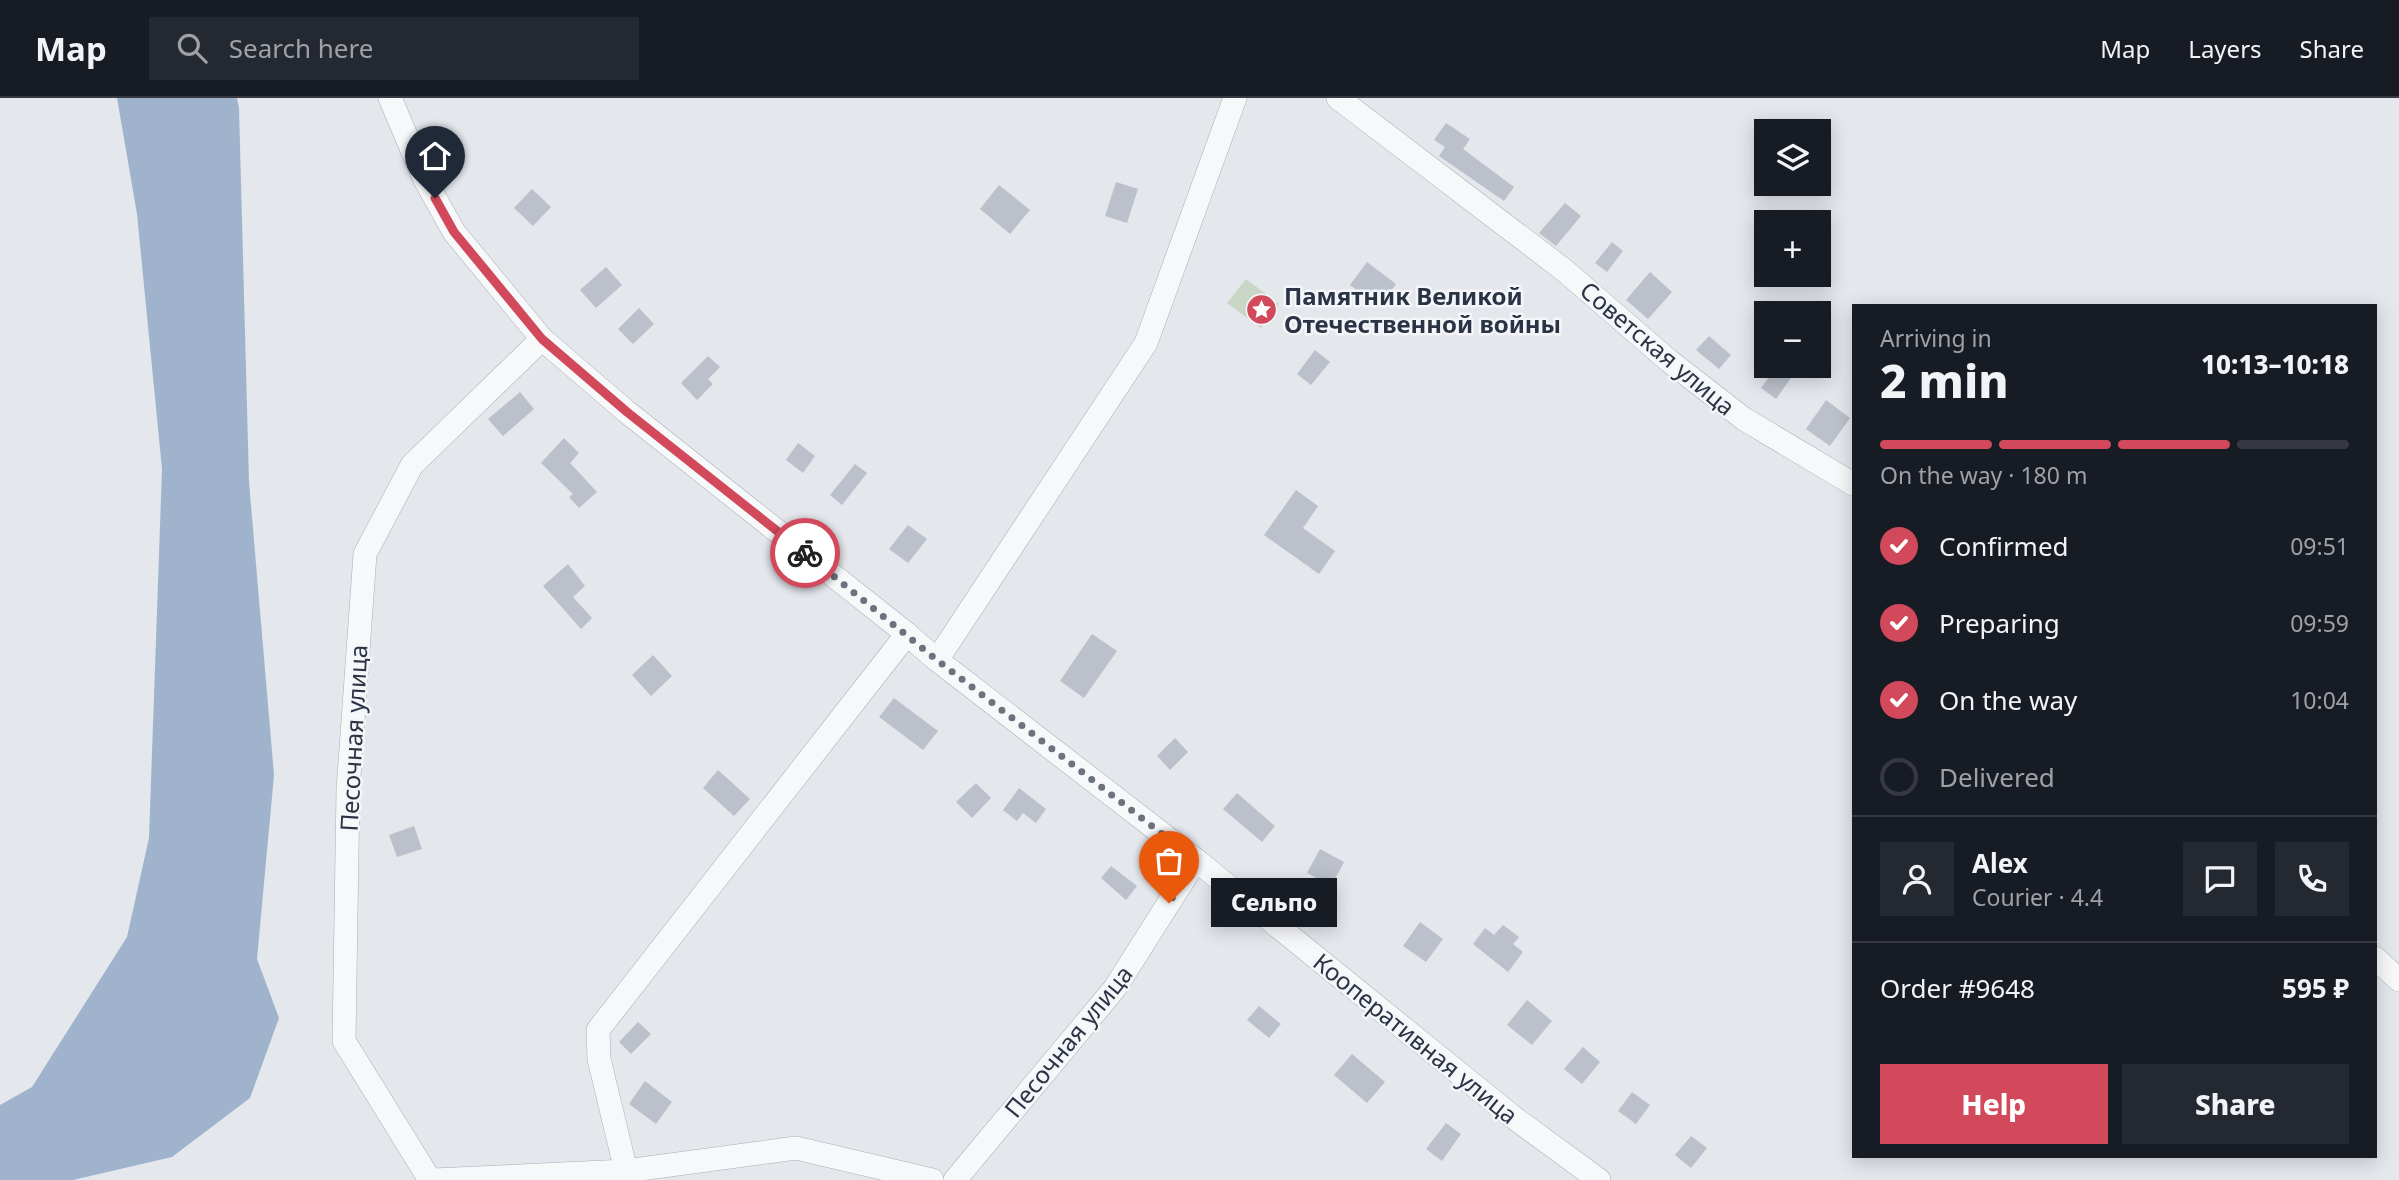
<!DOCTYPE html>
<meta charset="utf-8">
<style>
:root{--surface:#171b24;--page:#242831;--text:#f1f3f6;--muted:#9ea1a6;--line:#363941;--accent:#d1495b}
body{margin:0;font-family:"Noto Sans",sans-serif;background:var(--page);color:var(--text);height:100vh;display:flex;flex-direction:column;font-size:26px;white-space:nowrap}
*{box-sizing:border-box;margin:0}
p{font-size:23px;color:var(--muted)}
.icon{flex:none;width:38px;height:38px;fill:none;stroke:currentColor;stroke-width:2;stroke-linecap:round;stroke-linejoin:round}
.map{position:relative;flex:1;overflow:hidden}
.drawer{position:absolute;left:1852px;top:206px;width:525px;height:854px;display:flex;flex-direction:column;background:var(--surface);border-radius:0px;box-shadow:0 4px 18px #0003}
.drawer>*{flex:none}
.controls{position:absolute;left:1754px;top:21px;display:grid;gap:14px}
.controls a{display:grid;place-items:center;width:77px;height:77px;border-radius:0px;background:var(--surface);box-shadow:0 4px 18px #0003;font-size:35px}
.pin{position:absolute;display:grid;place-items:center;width:60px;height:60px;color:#fff;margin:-72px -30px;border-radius:50% 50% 50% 0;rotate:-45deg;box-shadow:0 0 7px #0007}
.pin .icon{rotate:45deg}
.courier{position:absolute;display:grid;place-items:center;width:70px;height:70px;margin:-35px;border:5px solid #d1495b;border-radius:50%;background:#fff;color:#222;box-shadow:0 2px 9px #0007}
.bubble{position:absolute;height:49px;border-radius:0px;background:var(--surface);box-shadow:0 4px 18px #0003;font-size:23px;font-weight:800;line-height:49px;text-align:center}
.headline em{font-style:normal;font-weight:800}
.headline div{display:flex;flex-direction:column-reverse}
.headline{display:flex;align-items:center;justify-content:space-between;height:119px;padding:0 28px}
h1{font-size:46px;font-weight:800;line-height:52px}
.bar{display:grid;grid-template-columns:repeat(4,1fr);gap:10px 7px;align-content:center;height:84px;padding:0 28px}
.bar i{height:9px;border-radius:5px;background:var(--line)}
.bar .on{background:var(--accent)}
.bar p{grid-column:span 4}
.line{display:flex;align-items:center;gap:18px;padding:0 28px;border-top:2px solid var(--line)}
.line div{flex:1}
.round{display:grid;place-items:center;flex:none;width:74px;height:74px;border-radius:0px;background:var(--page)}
ol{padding:0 28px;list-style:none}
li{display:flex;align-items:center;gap:21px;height:77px}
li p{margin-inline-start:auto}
li .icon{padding:7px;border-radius:50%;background:var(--accent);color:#fff;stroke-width:4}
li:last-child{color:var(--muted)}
li i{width:38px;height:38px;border:4px solid var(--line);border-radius:50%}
.cta{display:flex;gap:14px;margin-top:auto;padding:14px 28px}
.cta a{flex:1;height:80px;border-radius:0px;background:var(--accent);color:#fff;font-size:28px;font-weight:800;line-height:80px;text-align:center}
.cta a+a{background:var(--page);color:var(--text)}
header{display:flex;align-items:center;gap:42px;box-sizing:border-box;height:98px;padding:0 35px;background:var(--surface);border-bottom:2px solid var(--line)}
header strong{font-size:33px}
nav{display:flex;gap:38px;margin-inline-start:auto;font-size:24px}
.search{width:490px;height:63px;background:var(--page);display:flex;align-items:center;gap:18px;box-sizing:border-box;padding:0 24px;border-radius:0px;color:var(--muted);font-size:26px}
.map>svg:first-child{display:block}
</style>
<header>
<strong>Map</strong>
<div class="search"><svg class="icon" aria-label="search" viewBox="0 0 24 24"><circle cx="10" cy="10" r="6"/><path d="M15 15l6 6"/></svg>Search here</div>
<nav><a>Map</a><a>Layers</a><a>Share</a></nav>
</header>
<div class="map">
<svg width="2399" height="1082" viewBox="0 0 2399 1082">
<rect width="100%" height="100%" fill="#e4e7ec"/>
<path fill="#c9d6c5" d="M1246,181L1279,206L1261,230L1227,205Z"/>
<path fill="#9fb4cc" d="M117,0H237L239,10L249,384L274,677L257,861L279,920L250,1000L172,1059L73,1082H0V1007L32,989L127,839L149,740L162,371L137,116Z"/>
<g fill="#bbc0ca">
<path d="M1446,25L1470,41L1463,51L1514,89L1504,103L1439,58L1445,49L1434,42Z"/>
<path d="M1116,84L1138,91L1127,125L1105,118Z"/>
<path d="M999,87L1030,112L1010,136L980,111Z"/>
<path d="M532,91L551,109L533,128L514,110Z"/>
<path d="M1565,105L1581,118L1556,148L1539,135Z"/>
<path d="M1612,144L1623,153L1607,174L1595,165Z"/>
<path d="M1367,164L1396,186L1380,209L1350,187Z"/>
<path d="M606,169L622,187L596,210L580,192Z"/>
<path d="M1650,174L1672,194L1648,221L1626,202Z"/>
<path d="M639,210L654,226L633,246L618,231Z"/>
<path d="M1709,238L1731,257L1719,271L1696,252Z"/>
<path d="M1315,252L1330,264L1311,287L1297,276Z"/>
<path d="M708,258L720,269L708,281L713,286L697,302L681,285Z"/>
<path d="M1776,270L1791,280L1776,301L1761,290Z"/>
<path d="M520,294L534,311L503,338L488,321Z"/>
<path d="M1826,302L1850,320L1830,348L1806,331Z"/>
<path d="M564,340L579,355L570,365L597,394L579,410L569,399L573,396L541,365Z"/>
<path d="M798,345L815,358L803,375L786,362Z"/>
<path d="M855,366L867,375L842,407L830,397Z"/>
<path d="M1296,392L1318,408L1303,430L1335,453L1319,476L1264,437Z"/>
<path d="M908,427L927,441L908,465L889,451Z"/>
<path d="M568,466L585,488L573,499L592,520L581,531L543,488Z"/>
<path d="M1092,536L1117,553L1084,600L1060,583Z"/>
<path d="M653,557L672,578L651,598L632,577Z"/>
<path d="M894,600L938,633L923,652L879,619Z"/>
<path d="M1175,640L1188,654L1170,672L1157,658Z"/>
<path d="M718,672L750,701L734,718L703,690Z"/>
<path d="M976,685L991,700L972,720L956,704Z"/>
<path d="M1019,690L1046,711L1036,725L1023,715L1017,723L1003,712Z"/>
<path d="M1237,695L1275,728L1262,744L1223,711Z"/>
<path d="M414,728L422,751L397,759L389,737Z"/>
<path d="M1320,751L1344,764L1331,788L1307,775Z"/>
<path d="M1111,768L1137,788L1126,802L1101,780Z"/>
<path d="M1420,824L1443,841L1426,864L1403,848Z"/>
<path d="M1503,827L1519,839L1513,846L1523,854L1508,874L1473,846L1485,830L1494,837Z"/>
<path d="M1527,902L1552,923L1532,947L1507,927Z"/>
<path d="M1259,908L1281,926L1269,940L1247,922Z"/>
<path d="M638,924L651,936L631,956L619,944Z"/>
<path d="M1583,949L1600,964L1582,986L1564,971Z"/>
<path d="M1352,956L1385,984L1367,1005L1334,977Z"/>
<path d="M645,983L672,1004L656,1026L629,1006Z"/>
<path d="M1632,994L1650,1007L1636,1026L1618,1013Z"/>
<path d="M1446,1025L1461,1036L1442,1063L1426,1051Z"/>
<path d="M1691,1038L1707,1050L1691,1070L1675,1057Z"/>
</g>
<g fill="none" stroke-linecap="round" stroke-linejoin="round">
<defs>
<g id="street">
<path d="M390,0L425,82L454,134L542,241L627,314L907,536L937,562L1196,762L1513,1019L1599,1082"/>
<path d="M1338,0L1564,172L1668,262L1744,321L1853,386"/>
<path d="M937,562L1146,245L1235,0"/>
<path d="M2375,860L2399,882"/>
<path d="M626,1073L599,961L598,932L907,536"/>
<path d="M430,1082L344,943L348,692L365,456L412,367L542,241"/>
<path d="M434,1082L626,1073L796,1050L932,1082"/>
<path d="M955,1082L1115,890L1196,762"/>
</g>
</defs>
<use href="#street" stroke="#a9aeb7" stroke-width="24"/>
<use href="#street" stroke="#f7f8fa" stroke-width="23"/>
</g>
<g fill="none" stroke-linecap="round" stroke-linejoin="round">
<path stroke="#6c737f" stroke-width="7" stroke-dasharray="0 12.6" d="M805,455L937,562L1196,762L1169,805"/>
<path stroke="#d1495b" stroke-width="9" d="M435,100L454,134L542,241L627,314L805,455"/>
</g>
<defs>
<symbol id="sight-disc" viewBox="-11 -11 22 22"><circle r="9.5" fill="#d1495b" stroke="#f4f6f9"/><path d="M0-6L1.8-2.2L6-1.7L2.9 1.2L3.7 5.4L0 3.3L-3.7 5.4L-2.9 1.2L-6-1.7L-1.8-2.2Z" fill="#fff"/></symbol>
</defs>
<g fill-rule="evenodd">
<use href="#sight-disc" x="1244" y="194" width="35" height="35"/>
</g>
<g text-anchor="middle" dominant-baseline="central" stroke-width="5" stroke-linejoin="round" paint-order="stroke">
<g font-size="24" font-weight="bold" fill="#2b3445" stroke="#f4f6f9" text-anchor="start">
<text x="1284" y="197">Памятник Великой<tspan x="1284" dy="28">Отечественной войны</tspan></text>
</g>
<g font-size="24" fill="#2b3445" stroke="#f4f6f9">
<text transform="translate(1658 250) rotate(40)">Советская улица</text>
<text transform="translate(353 640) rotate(-87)">Песочная улица</text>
<text transform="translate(1416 940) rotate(39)">Кооперативная улица</text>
<text transform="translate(1068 943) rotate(-51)">Песочная улица</text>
</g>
</g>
</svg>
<div class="controls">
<a><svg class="icon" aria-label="layers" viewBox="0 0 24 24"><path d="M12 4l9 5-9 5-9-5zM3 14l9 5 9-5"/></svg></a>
<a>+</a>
<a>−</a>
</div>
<div class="pin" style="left:1169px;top:805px;background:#ea580c"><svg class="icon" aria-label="bag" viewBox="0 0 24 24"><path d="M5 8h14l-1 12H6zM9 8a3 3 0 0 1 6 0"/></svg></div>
<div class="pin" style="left:435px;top:100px;background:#1f2937"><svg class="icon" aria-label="home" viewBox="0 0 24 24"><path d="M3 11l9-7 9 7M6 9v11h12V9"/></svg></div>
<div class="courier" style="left:805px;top:455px"><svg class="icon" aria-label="bike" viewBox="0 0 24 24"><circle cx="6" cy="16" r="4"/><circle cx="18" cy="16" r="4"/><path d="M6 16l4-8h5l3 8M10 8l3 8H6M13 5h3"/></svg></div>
<div class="bubble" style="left:1211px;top:780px;width:126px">Сельпо</div>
<section class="drawer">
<div class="headline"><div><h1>2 min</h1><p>Arriving in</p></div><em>10:13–10:18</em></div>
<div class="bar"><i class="on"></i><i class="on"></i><i class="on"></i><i></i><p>On the way · 180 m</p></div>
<ol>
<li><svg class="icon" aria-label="check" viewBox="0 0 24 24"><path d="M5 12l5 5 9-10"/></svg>Confirmed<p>09:51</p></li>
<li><svg class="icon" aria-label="check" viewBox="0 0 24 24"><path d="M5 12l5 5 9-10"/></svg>Preparing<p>09:59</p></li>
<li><svg class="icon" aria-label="check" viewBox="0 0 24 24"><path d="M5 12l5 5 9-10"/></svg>On the way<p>10:04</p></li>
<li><i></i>Delivered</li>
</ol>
<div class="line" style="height:126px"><a class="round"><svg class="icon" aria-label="person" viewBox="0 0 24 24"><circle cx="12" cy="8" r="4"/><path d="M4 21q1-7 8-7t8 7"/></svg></a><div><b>Alex</b><p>Courier · 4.4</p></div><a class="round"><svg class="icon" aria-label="chat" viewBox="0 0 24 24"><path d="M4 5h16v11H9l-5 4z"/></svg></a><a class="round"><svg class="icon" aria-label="phone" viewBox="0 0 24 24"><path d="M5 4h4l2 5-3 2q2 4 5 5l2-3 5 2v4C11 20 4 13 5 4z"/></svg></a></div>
<div class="line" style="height:91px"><div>Order #9648</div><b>595 ₽</b></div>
<div class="cta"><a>Help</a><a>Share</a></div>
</section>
</div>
